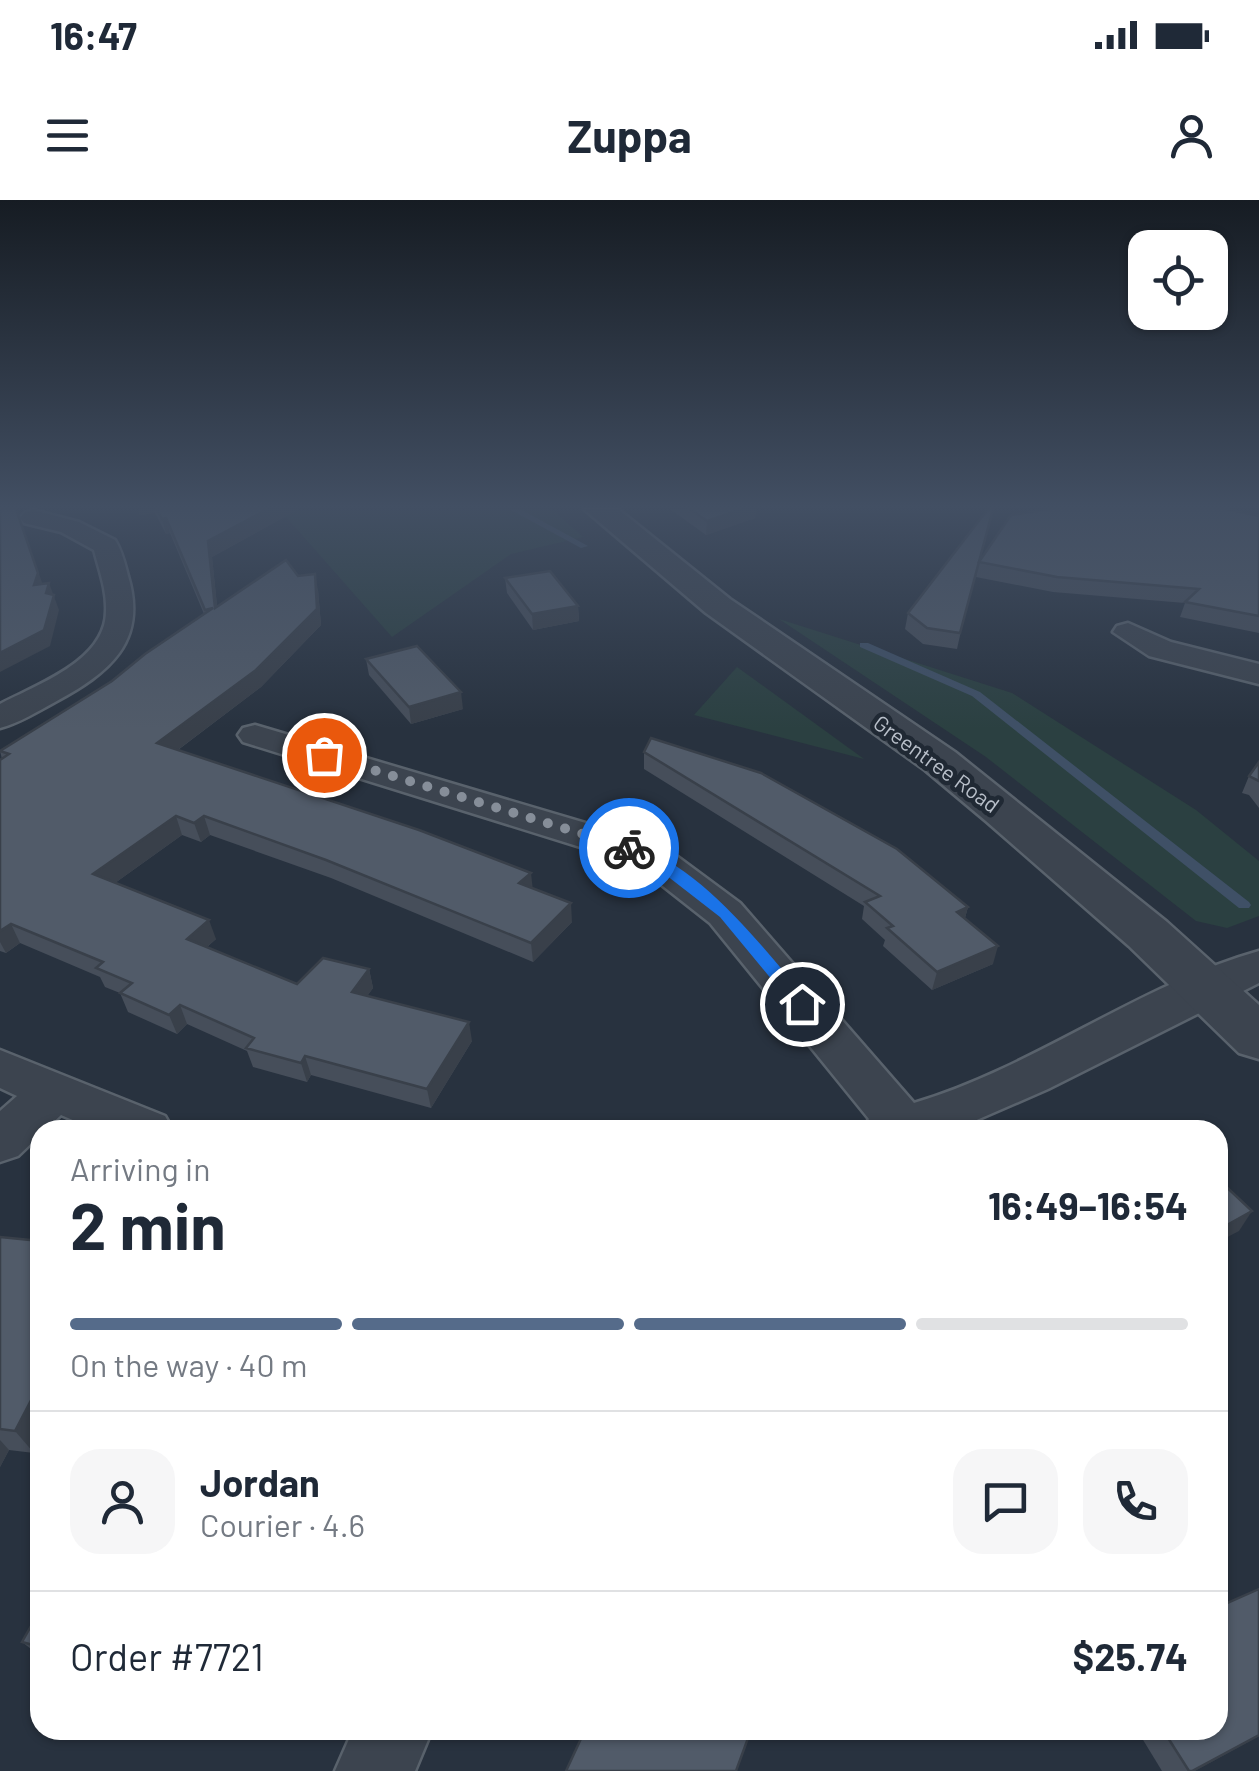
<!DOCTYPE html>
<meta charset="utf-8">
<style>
:root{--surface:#fff;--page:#f6f6f7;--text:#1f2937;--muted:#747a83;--line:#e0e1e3;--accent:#556b8a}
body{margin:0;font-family:Barlow,sans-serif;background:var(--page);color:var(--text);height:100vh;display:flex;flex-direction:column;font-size:38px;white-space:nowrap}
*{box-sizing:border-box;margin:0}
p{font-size:32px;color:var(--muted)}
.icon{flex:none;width:55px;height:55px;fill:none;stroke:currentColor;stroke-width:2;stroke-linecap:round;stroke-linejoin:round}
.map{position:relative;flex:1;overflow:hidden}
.side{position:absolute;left:30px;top:920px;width:1198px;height:620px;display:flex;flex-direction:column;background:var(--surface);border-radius:30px;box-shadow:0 2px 8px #0004}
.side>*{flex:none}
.fabs{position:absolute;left:1128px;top:30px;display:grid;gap:20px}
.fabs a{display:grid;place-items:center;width:100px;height:100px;border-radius:20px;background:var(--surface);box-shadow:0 2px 8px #0004;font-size:50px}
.pin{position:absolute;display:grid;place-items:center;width:85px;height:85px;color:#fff;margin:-42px;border:5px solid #fff;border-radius:50%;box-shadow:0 2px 10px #0007}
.courier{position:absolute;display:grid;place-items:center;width:100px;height:100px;margin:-50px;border:8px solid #1a73e8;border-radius:50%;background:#fff;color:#222;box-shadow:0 2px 12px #0007}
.overview em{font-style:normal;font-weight:700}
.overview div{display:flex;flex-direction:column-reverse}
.overview{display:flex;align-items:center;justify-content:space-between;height:170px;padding:0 40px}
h1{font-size:65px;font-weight:700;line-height:75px}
.bar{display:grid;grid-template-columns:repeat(4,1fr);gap:15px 10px;align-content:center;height:120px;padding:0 40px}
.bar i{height:12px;border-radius:8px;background:var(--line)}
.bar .selected{background:var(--accent)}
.bar p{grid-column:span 4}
.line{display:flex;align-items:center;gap:25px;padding:0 40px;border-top:2px solid var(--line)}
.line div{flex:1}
.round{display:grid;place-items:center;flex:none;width:105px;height:105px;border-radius:30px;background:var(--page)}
.status{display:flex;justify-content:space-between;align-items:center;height:70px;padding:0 50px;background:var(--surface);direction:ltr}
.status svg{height:28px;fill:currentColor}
header{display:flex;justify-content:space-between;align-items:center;height:130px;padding:0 40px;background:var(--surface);font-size:45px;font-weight:700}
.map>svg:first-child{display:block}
</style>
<div class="status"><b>16:47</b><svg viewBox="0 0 49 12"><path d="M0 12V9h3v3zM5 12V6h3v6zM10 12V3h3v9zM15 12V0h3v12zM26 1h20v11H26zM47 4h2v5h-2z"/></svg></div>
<header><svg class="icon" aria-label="menu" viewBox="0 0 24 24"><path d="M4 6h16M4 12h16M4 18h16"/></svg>Zuppa<svg class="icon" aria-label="person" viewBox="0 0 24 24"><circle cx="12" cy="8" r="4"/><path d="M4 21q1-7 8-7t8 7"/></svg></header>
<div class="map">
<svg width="1259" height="1571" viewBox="0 0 1259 1571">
<rect width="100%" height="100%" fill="#28323f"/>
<g fill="#2b4041">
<path d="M552,309L583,337L511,354L392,437L280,310Z"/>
<path d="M779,419L1012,493L1196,610L1259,661V716L1227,728L1196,721L986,557Z"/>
<path d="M737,467L864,559L694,515Z"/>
</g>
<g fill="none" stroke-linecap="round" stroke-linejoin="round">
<g fill="#3f5066" fill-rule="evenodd">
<path d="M509,309H520L588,346L581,348Z"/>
<path d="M860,443H868L980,492L1249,702L1251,705L1249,708H1239L972,496L860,447Z"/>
</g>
<defs>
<g id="minor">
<path d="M33,310L79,322L115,340C122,351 125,364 128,376C148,442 109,473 55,502C38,511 20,523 0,528V504C36,485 106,461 106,411C107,390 99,370 94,350L61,332L24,323L20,318L24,313Z"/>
<path d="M1128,423L1171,442L1259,464V484L1149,456L1113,432L1117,426Z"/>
<path d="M255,525L663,646L740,703L914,903C1035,867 1138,785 1259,751V783L1048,889L956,929L863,930L869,919L710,723L635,664L243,542L238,535L243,528Z"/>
<path d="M0,850L165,916L173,930H96L61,915L45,930H40V935L18,956L0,962V911L17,896L0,888Z"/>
<path d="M353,1530H432L415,1571H335Z"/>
</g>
<path id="tertiary" d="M584,309H618L730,399L955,552L1167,722L1259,805V859L1239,853L1129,746L986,621L925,570L706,413Z"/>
</defs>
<use href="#minor" stroke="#59626c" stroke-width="5"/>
<use href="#tertiary" stroke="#59626c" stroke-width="5"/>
<use href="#minor" fill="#3c444f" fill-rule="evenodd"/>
<use href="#tertiary" fill="#3c444f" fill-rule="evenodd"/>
</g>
<g fill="#464e5a">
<path d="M138,309H299L212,357L217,406L298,376L318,390L321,425L261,487L178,550L532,688L572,722L533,762L331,678L210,635L201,642L182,635L115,683L216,739L207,747L297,784L369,769L373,788L367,796L472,841L431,908L311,875L307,882L253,867L247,851L187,824L177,834L128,812L120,793L105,787L100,777L20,743L6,753L0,751V560L2,559L0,551L112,481L204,414L170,333L166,334L155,313L140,315Z"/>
<path d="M670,309H756L755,318L706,335Z"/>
<path d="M988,309L957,449L923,444L905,429L908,413Z"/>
<path d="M1259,316V433L1180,417L1185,403L1053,392L976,377L979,362Z"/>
<path d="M505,378L578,406L579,421L533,430L507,393Z"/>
<path d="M366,459L463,509L411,524L369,475Z"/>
<path d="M644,552L968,707L965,718L993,764L932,790L883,746L885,740L862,719L864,706L644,569Z"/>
<path d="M1259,562V608L1249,595L1242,593L1249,576Z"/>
<path d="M0,1037L40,1041V1241L34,1253L9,1250L0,1267Z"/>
<path d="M40,1410V1456L22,1442Z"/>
<path d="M1137,1530H1218L1195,1571H1162Z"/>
</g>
<g fill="#39404a">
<path d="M16,309L44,388L34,385Z"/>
<path d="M138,309H154L155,313L140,315Z"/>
<path d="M268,309H299L212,357L219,424L215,408L208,341Z"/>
<path d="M742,309H756L755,318L706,335L707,321Z"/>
<path d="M166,318L170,333L166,334L162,319Z"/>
<path d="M315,374L318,390L321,425L261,487L163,561L157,543Z"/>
<path d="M49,383L59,410L50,446L0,472V453L46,393Z"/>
<path d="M578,406L579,421L533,430L532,414Z"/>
<path d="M461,492L463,509L411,524L409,507Z"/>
<path d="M176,616L182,635L101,693L93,674Z"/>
<path d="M204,616L210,635L201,642L194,623Z"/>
<path d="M531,673L533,691L519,683Z"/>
<path d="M571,703L572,722L533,762L531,743Z"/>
<path d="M968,707L963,725L957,712Z"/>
<path d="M209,720L216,739L194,758L187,739Z"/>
<path d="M11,724L20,743L6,753L0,742V731Z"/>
<path d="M998,746L993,764L932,790L937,772Z"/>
<path d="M369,769L373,788L356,812L352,792Z"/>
<path d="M180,805L187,824L177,834L169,815Z"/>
<path d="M469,822L472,841L431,908L427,889Z"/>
<path d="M305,856L311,875L307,882L301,863Z"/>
<path d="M1252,1011L1239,1031L1218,1042V1030Z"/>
<path d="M40,1183V1241L34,1253L15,1231Z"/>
<path d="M0,1240L9,1250L0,1267Z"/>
<path d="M1259,1535V1536L1195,1571H1192Z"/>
</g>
<g fill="#515b69" stroke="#39404a" stroke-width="2.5">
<path d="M0,309H16L38,373L34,385L49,383L46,393L54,395L44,430L0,453Z"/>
<path d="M157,309H268L208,341L215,408L286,360L298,376L315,374L317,409L256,470L157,543L419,630L531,673L519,683L571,703L531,743L326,660L204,616L194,623L176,616L93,674L209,720L187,739L297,784L323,758L369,769L352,792L469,822L427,889L305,856L301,863L246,848L254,838L180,805L169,815L120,793L132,783L96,768L103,762L11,724L0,731V560L9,554L0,551L112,481L145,454L213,408L205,410L166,318L162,319Z"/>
<path d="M690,309H742L707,321Z"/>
<path d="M988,309H993L960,433L927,428L908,413Z"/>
<path d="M1050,309H1226L1259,316V416L1185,402L1199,389L1057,377L979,362L1011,315Z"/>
<path d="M550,371L578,406L532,414L505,378Z"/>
<path d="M417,446L461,492L409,507L366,459Z"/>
<path d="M651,538L761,573L897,649L968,707L957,712L998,746L937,772L887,728L893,726L865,702L880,696L644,552Z"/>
<path d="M1259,562V581L1249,576Z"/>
<path d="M1218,979L1252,1011L1218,1030Z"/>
<path d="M0,1037L40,1041V1183L15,1231L0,1229Z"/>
<path d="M1259,1389V1535L1192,1571H1189L1163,1530H1218V1407Z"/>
<path d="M40,1410V1447L22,1442Z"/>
<path d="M585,1530H751L736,1571H566Z"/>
</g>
<linearGradient id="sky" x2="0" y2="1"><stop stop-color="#161c23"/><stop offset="0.58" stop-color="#424f63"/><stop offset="1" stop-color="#424f63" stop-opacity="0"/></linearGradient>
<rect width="1259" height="529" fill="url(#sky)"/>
<path fill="#1a73e8" d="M629,644C702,665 760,745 808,800V809H796L720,717L644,658L622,648Z"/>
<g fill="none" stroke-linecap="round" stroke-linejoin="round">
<path stroke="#868e99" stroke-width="10" stroke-dasharray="0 18" d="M324,555L629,648"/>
</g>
<g text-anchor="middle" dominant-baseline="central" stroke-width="9" stroke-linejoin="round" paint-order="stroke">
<g font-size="22" fill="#b8bfc9" stroke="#202934">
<text transform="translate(937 563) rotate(36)">Greentree Road</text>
</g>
</g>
</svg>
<div class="fabs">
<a><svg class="icon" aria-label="locate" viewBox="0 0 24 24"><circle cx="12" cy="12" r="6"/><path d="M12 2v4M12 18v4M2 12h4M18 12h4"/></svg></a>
</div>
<div class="pin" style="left:324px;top:555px;background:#ea580c"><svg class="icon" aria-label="bag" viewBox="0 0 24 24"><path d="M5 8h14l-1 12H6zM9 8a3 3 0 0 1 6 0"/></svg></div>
<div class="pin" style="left:802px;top:804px;background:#1f2937"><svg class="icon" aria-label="home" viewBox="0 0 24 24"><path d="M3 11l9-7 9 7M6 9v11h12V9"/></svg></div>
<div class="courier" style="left:629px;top:648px"><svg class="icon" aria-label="bike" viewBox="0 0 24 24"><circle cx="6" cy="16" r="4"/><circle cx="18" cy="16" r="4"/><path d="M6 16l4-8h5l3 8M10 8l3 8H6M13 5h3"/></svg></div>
<section class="side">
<div class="overview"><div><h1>2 min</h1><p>Arriving in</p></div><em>16:49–16:54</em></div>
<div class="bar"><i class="selected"></i><i class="selected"></i><i class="selected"></i><i></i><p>On the way · 40 m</p></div>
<div class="line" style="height:180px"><a class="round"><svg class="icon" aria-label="person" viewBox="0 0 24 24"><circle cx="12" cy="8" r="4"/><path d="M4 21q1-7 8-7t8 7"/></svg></a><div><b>Jordan</b><p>Courier · 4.6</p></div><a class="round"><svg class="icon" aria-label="chat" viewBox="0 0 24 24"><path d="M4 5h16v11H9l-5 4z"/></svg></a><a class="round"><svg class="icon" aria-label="phone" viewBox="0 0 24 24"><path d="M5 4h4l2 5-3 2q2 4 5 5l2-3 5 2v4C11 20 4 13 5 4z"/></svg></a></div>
<div class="line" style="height:130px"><div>Order #7721</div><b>$25.74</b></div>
</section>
</div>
